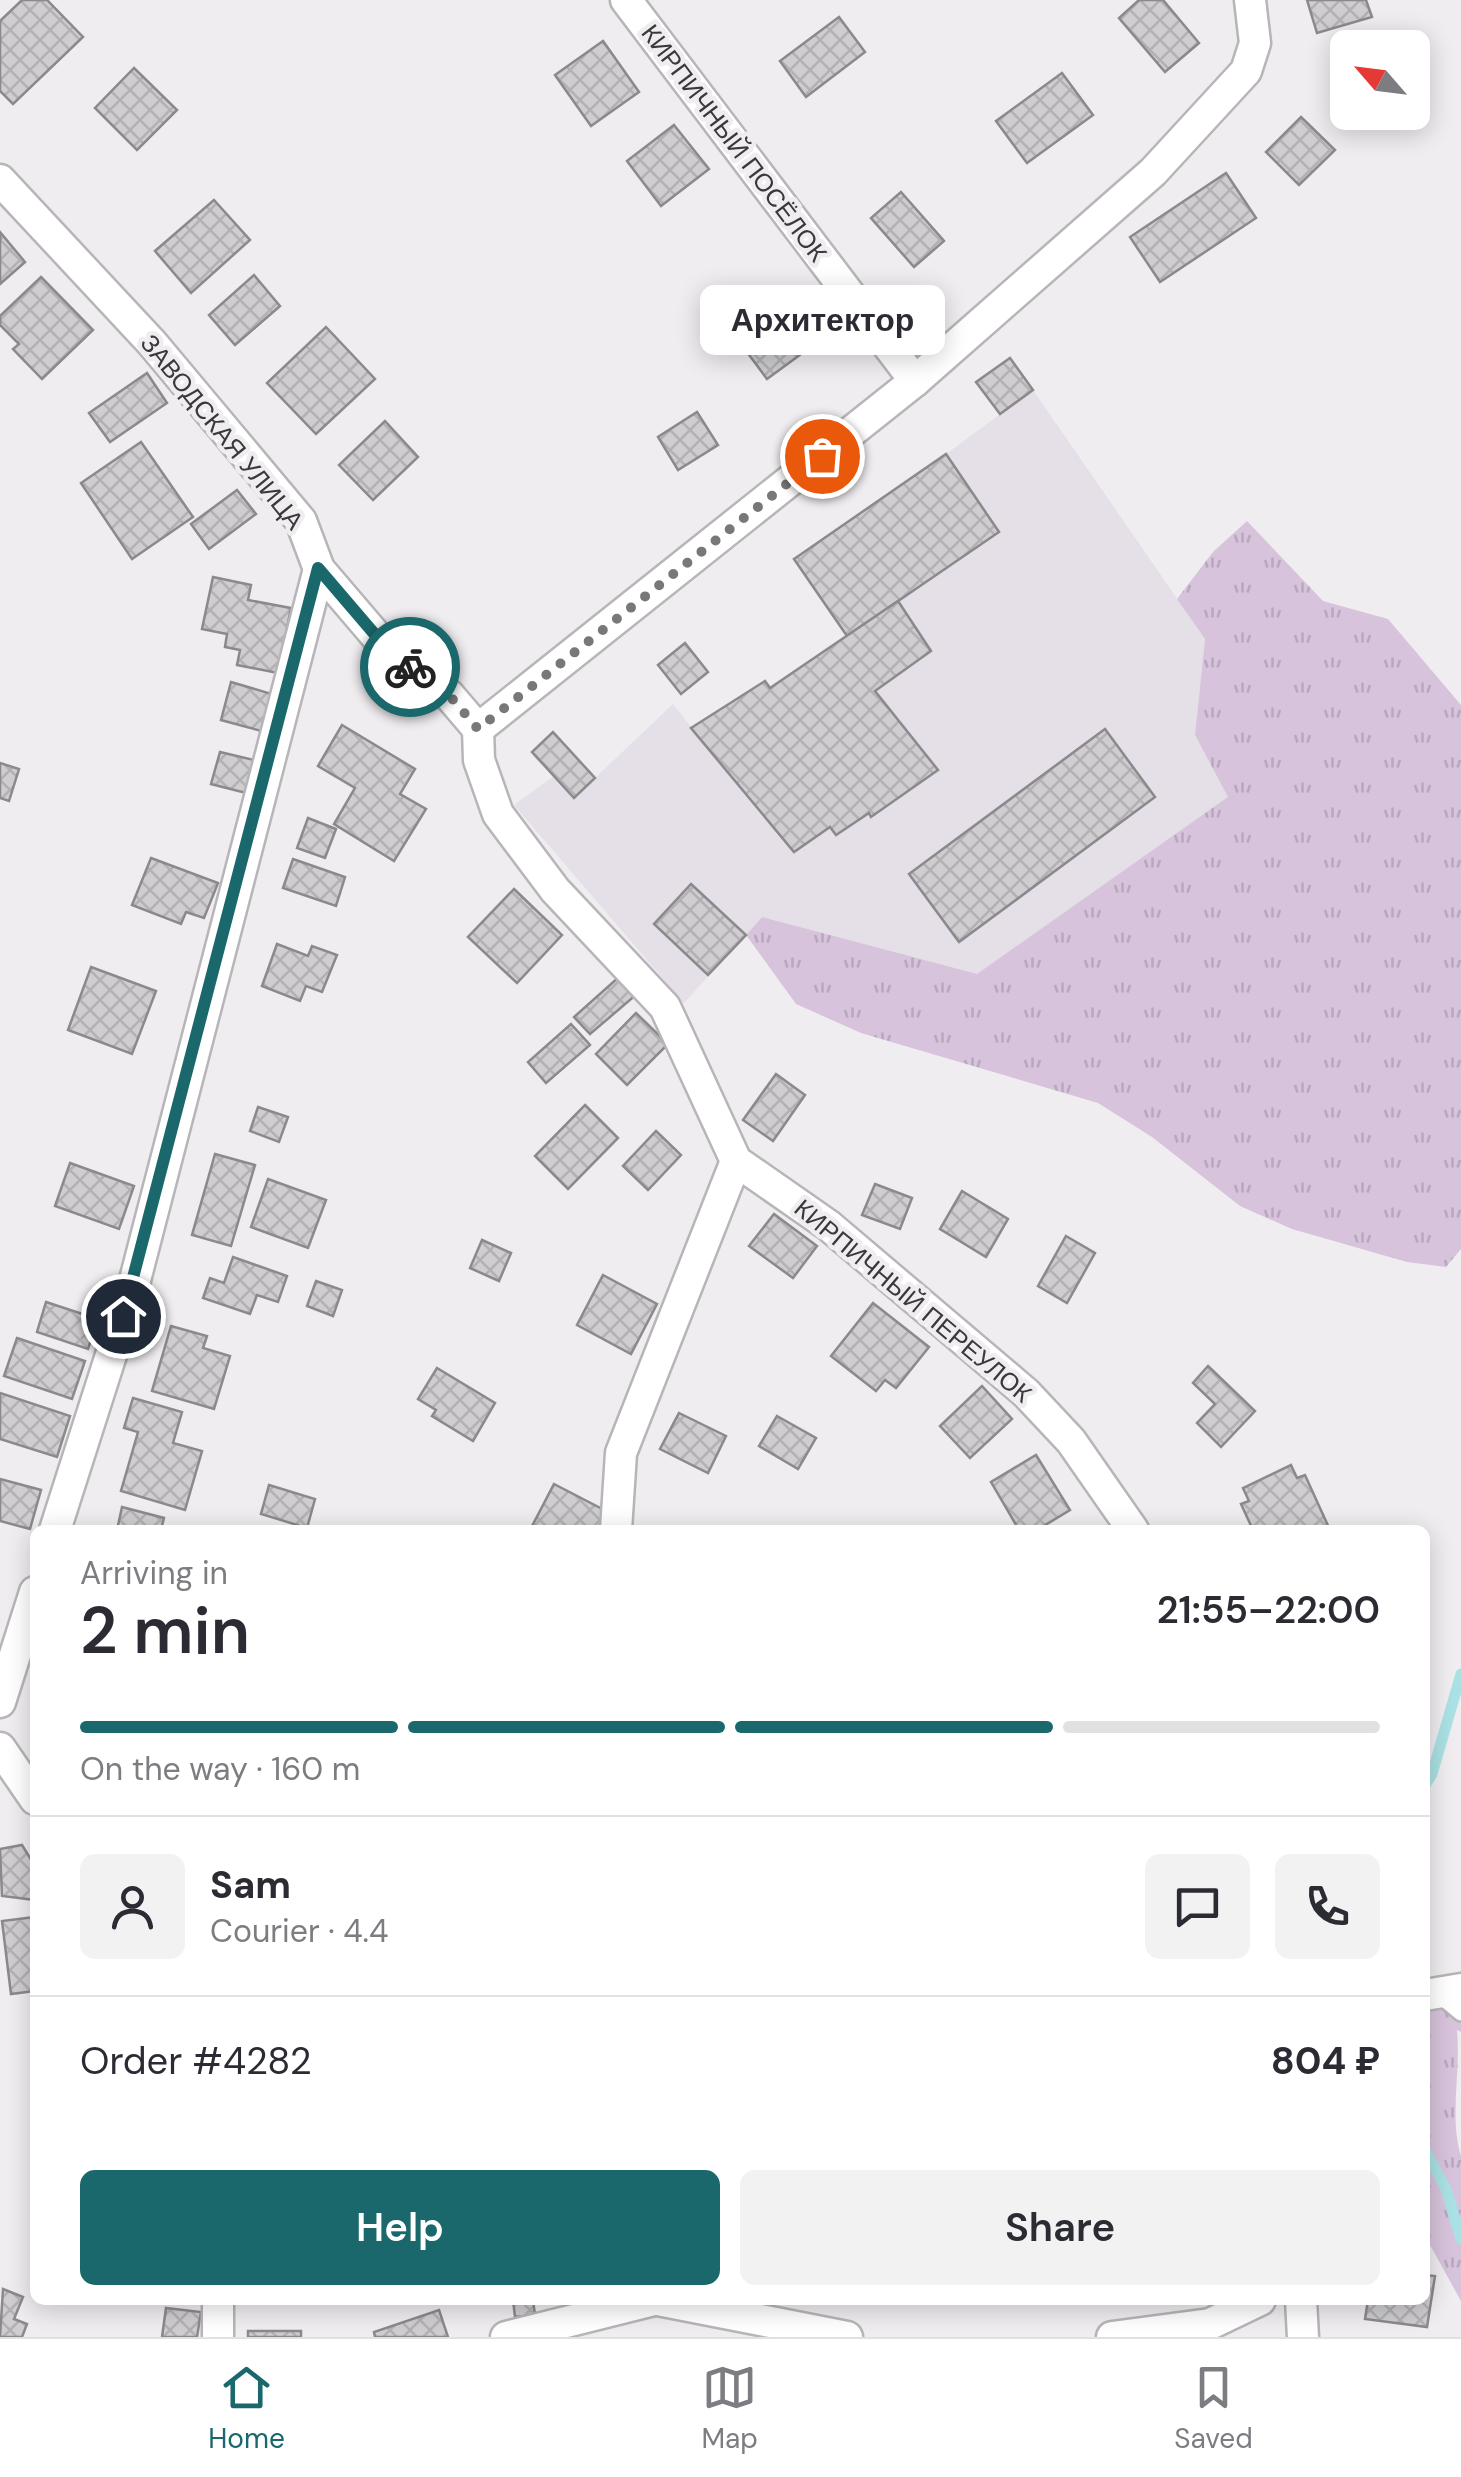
<!DOCTYPE html>
<meta charset="utf-8">
<style>
:root{--surface:#fff;--page:#f2f2f3;--text:#2b2b33;--muted:#7c7c81;--line:#e1e1e2;--accent:#1b686c}
body{margin:0;font-family:"DM Sans",sans-serif;background:var(--page);color:var(--text);height:100vh;display:flex;flex-direction:column;font-size:38px;white-space:nowrap}
*{box-sizing:border-box;margin:0}
p{font-size:32px;color:var(--muted)}
.icon{flex:none;width:55px;height:55px;fill:none;stroke:currentColor;stroke-width:2;stroke-linecap:round;stroke-linejoin:round}
.map{position:relative;flex:1;overflow:hidden}
.side{position:absolute;left:30px;top:1525px;width:1400px;height:780px;display:flex;flex-direction:column;background:var(--surface);border-radius:15px;box-shadow:0 5px 25px #0003}
.side>*{flex:none}
.needle{width:65px;rotate:298deg}
.controls{position:absolute;left:1330px;top:30px;display:grid;gap:20px}
.controls a{display:grid;place-items:center;width:100px;height:100px;border-radius:15px;background:var(--surface);box-shadow:0 5px 25px #0003;font-size:50px}
.pin{position:absolute;display:grid;place-items:center;width:85px;height:85px;color:#fff;margin:-42px;border:5px solid #fff;border-radius:50%;box-shadow:0 2px 10px #0007}
.courier{position:absolute;display:grid;place-items:center;width:100px;height:100px;margin:-50px;border:8px solid #1b686c;border-radius:50%;background:#fff;color:#222;box-shadow:0 2px 12px #0007}
.bubble{position:absolute;height:70px;border-radius:15px;background:var(--surface);box-shadow:0 5px 25px #0003;font-size:32px;font-weight:600;line-height:70px;text-align:center}
.head em{font-style:normal;font-weight:600}
.head div{display:flex;flex-direction:column-reverse}
.head{display:flex;align-items:center;justify-content:space-between;height:170px;padding:0 50px}
h1{font-size:65px;font-weight:600;line-height:75px}
.bar{display:grid;grid-template-columns:repeat(4,1fr);gap:15px 10px;align-content:center;height:120px;padding:0 50px}
.bar i{height:12px;border-radius:8px;background:var(--line)}
.bar .on{background:var(--accent)}
.bar p{grid-column:span 4}
.line{display:flex;align-items:center;gap:25px;padding:0 50px;border-top:2px solid var(--line)}
.line div{flex:1}
.round{display:grid;place-items:center;flex:none;width:105px;height:105px;border-radius:15px;background:var(--page)}
.cta{display:flex;gap:20px;margin-top:auto;padding:20px 50px}
.cta a{flex:1;height:115px;border-radius:15px;background:var(--accent);color:#fff;font-size:40px;font-weight:600;line-height:115px;text-align:center}
.cta a+a{background:var(--page);color:var(--text)}
.tab-bar{display:flex;justify-content:space-around;align-items:center;height:140px;border-top:2px solid var(--line);background:var(--surface);font-size:28px;color:var(--muted)}
.tab-bar a{display:grid;justify-items:center;gap:5px}
.tab-bar .on{color:var(--accent)}
.map>svg:first-child{display:block}
</style>
<div class="map">
<svg width="1461" height="2337" viewBox="0 0 1461 2337">
<defs>
<pattern id="grass-tufts" width="24" height="20" patternUnits="userSpaceOnUse" patternTransform="scale(2.5)"><rect width="24" height="20" fill="#d7c3db"/><path d="M3 7l-1-3M5 7V3M7 7l1-3M15 17l-1-3M17 17v-4M19 17l1-3" fill="none" stroke="#b9a8bd"/></pattern>
<pattern id="building-cross-hatch" width="8" height="8" patternUnits="userSpaceOnUse" patternTransform="scale(2.5)"><rect width="8" height="8" fill="#cfcdd0"/><path d="M0 0l8 8M0 8l8-8" fill="none" stroke="#b2b1b3"/></pattern>
</defs>
<rect width="100%" height="100%" fill="#f0edf0"/>
<path fill="#e5dfe7" d="M1033,390L1205,639L1195,735L1229,797L976,975L762,917L684,1003L514,805L554,776L575,797L673,704L691,727L765,681L771,687L999,532L946,454Z"/>
<g fill="url(#grass-tufts)">
<path d="M1247,521L1323,601L1388,619L1461,705V1249L1446,1267L1407,1262L1292,1229L1240,1206L1152,1137L1098,1103L861,1033L796,1004L746,935L762,917L977,974L1228,797L1195,735L1205,639L1177,599L1213,552Z"/>
<path d="M1461,2002V2032L1457,2030C1461,2073 1449,2116 1461,2156V2301L1425,2236V2010Z"/>
</g>
<g fill="none" stroke-linecap="round" stroke-linejoin="round">
<g stroke="#aae1e4" stroke-width="11">
<path d="M1425,1785L1432,1774L1461,1674"/>
<path d="M1425,2150L1446,2189L1461,2239"/>
</g>
</g>
<g fill="url(#building-cross-hatch)" stroke="#8c898c" stroke-width="2.5">
<path d="M22,0H47L83,37L13,104L0,91V21Z"/>
<path d="M1139,0H1163L1199,43L1165,72L1119,18Z"/>
<path d="M1307,0H1366L1372,17L1317,33Z"/>
<path d="M839,17L865,52L806,97L780,61Z"/>
<path d="M603,41L639,92L591,126L555,75Z"/>
<path d="M134,68L177,110L137,150L95,108Z"/>
<path d="M1062,73L1093,115L1027,163L996,121Z"/>
<path d="M1301,117L1335,150L1299,185L1266,152Z"/>
<path d="M674,125L709,169L661,206L627,161Z"/>
<path d="M1226,173L1256,218L1160,282L1130,237Z"/>
<path d="M901,192L944,241L914,267L871,218Z"/>
<path d="M214,200L250,240L191,293L155,251Z"/>
<path d="M0,232L25,262L0,284Z"/>
<path d="M254,275L280,306L235,345L209,315Z"/>
<path d="M41,277L93,330L42,379L13,349L19,344L0,325V316Z"/>
<path d="M792,295L823,338L767,379L735,336Z"/>
<path d="M326,327L375,379L316,434L267,383Z"/>
<path d="M1010,358L1033,390L1000,414L976,382Z"/>
<path d="M147,373L167,403L110,442L89,413Z"/>
<path d="M697,412L718,445L678,470L658,437Z"/>
<path d="M385,421L418,457L373,500L339,465Z"/>
<path d="M141,442L193,517L132,559L81,483Z"/>
<path d="M946,454L999,532L847,636L794,559Z"/>
<path d="M237,490L256,514L209,549L191,524Z"/>
<path d="M213,577L251,585L248,600L291,608L278,673L237,665L240,650L225,647L227,634L202,629Z"/>
<path d="M898,601L931,651L875,691L938,770L871,817L869,813L836,835L830,827L794,852L691,728L765,681L770,688Z"/>
<path d="M685,643L708,672L681,694L658,665Z"/>
<path d="M231,682L275,695L265,732L221,720Z"/>
<path d="M342,725L415,769L400,794L426,809L394,861L334,824L355,788L318,766Z"/>
<path d="M1105,729L1155,797L959,942L909,874Z"/>
<path d="M553,732L595,778L574,798L532,752Z"/>
<path d="M220,752L258,761L250,794L211,784Z"/>
<path d="M0,763L19,769L9,801L0,798Z"/>
<path d="M308,818L336,829L325,858L297,848Z"/>
<path d="M151,858L218,883L204,918L186,912L181,924L132,905Z"/>
<path d="M293,859L345,877L336,906L283,888Z"/>
<path d="M691,884L746,935L708,975L654,924Z"/>
<path d="M514,889L562,935L517,983L468,937Z"/>
<path d="M277,944L308,956L312,946L337,955L322,992L306,986L300,1001L262,986Z"/>
<path d="M91,967L156,991L132,1054L68,1030Z"/>
<path d="M620,976L637,994L590,1034L574,1017Z"/>
<path d="M636,1013L668,1044L627,1085L596,1054Z"/>
<path d="M571,1024L590,1045L546,1083L528,1062Z"/>
<path d="M776,1074L805,1095L773,1141L743,1120Z"/>
<path d="M585,1105L618,1138L568,1189L535,1156Z"/>
<path d="M258,1107L288,1117L279,1142L250,1131Z"/>
<path d="M656,1131L681,1155L648,1190L623,1166Z"/>
<path d="M215,1154L255,1165L231,1246L192,1235Z"/>
<path d="M70,1163L134,1186L119,1229L55,1206Z"/>
<path d="M268,1179L326,1200L308,1248L251,1227Z"/>
<path d="M875,1184L912,1198L900,1229L862,1215Z"/>
<path d="M962,1191L1008,1219L986,1257L940,1229Z"/>
<path d="M774,1214L817,1246L793,1278L749,1246Z"/>
<path d="M1066,1236L1095,1253L1067,1303L1038,1286Z"/>
<path d="M482,1240L511,1253L499,1281L470,1268Z"/>
<path d="M233,1257L287,1276L278,1302L257,1295L250,1314L203,1298L210,1278L224,1283Z"/>
<path d="M603,1275L657,1304L631,1354L577,1325Z"/>
<path d="M316,1281L342,1290L333,1316L307,1306Z"/>
<path d="M46,1302L98,1319L88,1349L37,1332Z"/>
<path d="M873,1303L929,1347L896,1388L885,1380L876,1391L831,1356Z"/>
<path d="M171,1326L207,1336L203,1348L230,1356L214,1409L152,1391Z"/>
<path d="M17,1338L85,1361L72,1399L4,1376Z"/>
<path d="M1208,1366L1255,1411L1221,1447L1197,1423L1215,1404L1193,1383Z"/>
<path d="M437,1368L495,1403L473,1441L432,1416L436,1410L418,1399Z"/>
<path d="M982,1386L1012,1419L970,1458L940,1426Z"/>
<path d="M0,1393L70,1416L57,1457L0,1439Z"/>
<path d="M133,1398L182,1412L173,1443L202,1451L185,1510L121,1491L138,1432L124,1428Z"/>
<path d="M679,1413L726,1436L708,1473L660,1449Z"/>
<path d="M777,1416L816,1438L798,1469L759,1446Z"/>
<path d="M1036,1455L1070,1510L1037,1530H1019L991,1482Z"/>
<path d="M1291,1465L1297,1478L1305,1475L1330,1530H1253L1241,1504L1249,1501L1243,1488Z"/>
<path d="M0,1479L41,1490L30,1529L0,1521Z"/>
<path d="M554,1484L608,1512L598,1530H530Z"/>
<path d="M269,1485L315,1499L307,1528L261,1514Z"/>
<path d="M122,1507L164,1518L161,1530H117Z"/>
<path d="M22,1845L35,1866V1900L2,1896L0,1849Z"/>
<path d="M35,1917V1991L11,1994L2,1921Z"/>
<path d="M1425,2275L1435,2276L1427,2327L1365,2319L1368,2300H1425Z"/>
<path d="M3,2289L23,2297L14,2319L27,2324L22,2337H0Z"/>
<path d="M513,2300H533L535,2315L515,2317Z"/>
<path d="M166,2308L201,2312L197,2337H162Z"/>
<path d="M439,2310L448,2337H375L374,2332Z"/>
<rect x="248" y="2331" width="53" height="6"/>
</g>
<g fill="none" stroke-linecap="round" stroke-linejoin="round">
<defs>
<path id="service" d="M1437,1993L1461,2013"/>
<g id="minor">
<path d="M626,0L915,381"/>
<path d="M0,180L152,343L301,521L319,569L389,651L449,695L478,729"/>
<path d="M478,729L915,381L1153,172L1246,71L1255,43L1250,0"/>
<path d="M478,729L479,760L498,814L555,890L665,1007L736,1161L828,1225L1026,1393L1071,1441L1133,1530"/>
<path d="M55,1530L135,1280L319,569"/>
<path d="M616,1530L621,1453L736,1161"/>
<path d="M0,1702L35,1592"/>
<path d="M0,1748L35,1799"/>
<path d="M1425,1995L1461,1989"/>
<path d="M218,2300V2337"/>
<path d="M658,2300L847,2337"/>
<path d="M1301,2300L1303,2337"/>
<path d="M506,2337L654,2300"/>
<path d="M1112,2337L1210,2324L1260,2300"/>
</g>
</defs>
<use href="#service" stroke="#b8b5b8" stroke-width="20"/>
<use href="#minor" stroke="#b8b5b8" stroke-width="35"/>
<use href="#service" stroke="#fff" stroke-width="15"/>
<use href="#minor" stroke="#fff" stroke-width="30"/>
</g>
<g fill="none" stroke-linecap="round" stroke-linejoin="round">
<path stroke="#79777a" stroke-width="10" stroke-dasharray="0 18" d="M410,667L449,695L478,729L822,456"/>
<path stroke="#1b686c" stroke-width="12" d="M123,1316L318,568L389,651L410,667"/>
</g>
<g text-anchor="middle" dominant-baseline="central" stroke-width="9" stroke-linejoin="round" paint-order="stroke">
<g font-size="25" fill="#39383a" stroke="#f0edf0">
<text transform="translate(734 143) rotate(53)">КИРПИЧНЫЙ ПОСЁЛОК</text>
<text transform="translate(222 432) rotate(51)">ЗАВОДСКАЯ УЛИЦА</text>
<text transform="translate(913 1301) rotate(40)">КИРПИЧНЫЙ ПЕРЕУЛОК</text>
</g>
</g>
</svg>
<div class="controls">
<a><svg class="needle" viewBox="-14 -14 28 28"><path d="M0-13l5 13h-10z" fill="#e53935"/><path d="M0 13l5-13h-10z" fill="#7c7c81"/></svg></a>
</div>
<div class="pin" style="left:822px;top:456px;background:#ea580c"><svg class="icon" aria-label="bag" viewBox="0 0 24 24"><path d="M5 8h14l-1 12H6zM9 8a3 3 0 0 1 6 0"/></svg></div>
<div class="pin" style="left:123px;top:1316px;background:#1f2937"><svg class="icon" aria-label="home" viewBox="0 0 24 24"><path d="M3 11l9-7 9 7M6 9v11h12V9"/></svg></div>
<div class="courier" style="left:410px;top:667px"><svg class="icon" aria-label="bike" viewBox="0 0 24 24"><circle cx="6" cy="16" r="4"/><circle cx="18" cy="16" r="4"/><path d="M6 16l4-8h5l3 8M10 8l3 8H6M13 5h3"/></svg></div>
<div class="bubble" style="left:700px;top:285px;width:245px">Архитектор</div>
<section class="side">
<div class="head"><div><h1>2 min</h1><p>Arriving in</p></div><em>21:55–22:00</em></div>
<div class="bar"><i class="on"></i><i class="on"></i><i class="on"></i><i></i><p>On the way · 160 m</p></div>
<div class="line" style="height:180px"><a class="round"><svg class="icon" aria-label="person" viewBox="0 0 24 24"><circle cx="12" cy="8" r="4"/><path d="M4 21q1-7 8-7t8 7"/></svg></a><div><b>Sam</b><p>Courier · 4.4</p></div><a class="round"><svg class="icon" aria-label="chat" viewBox="0 0 24 24"><path d="M4 5h16v11H9l-5 4z"/></svg></a><a class="round"><svg class="icon" aria-label="phone" viewBox="0 0 24 24"><path d="M5 4h4l2 5-3 2q2 4 5 5l2-3 5 2v4C11 20 4 13 5 4z"/></svg></a></div>
<div class="line" style="height:130px"><div>Order #4282</div><b>804 ₽</b></div>
<div class="cta"><a>Help</a><a>Share</a></div>
</section>
</div>
<nav class="tab-bar">
<a class="on"><svg class="icon" aria-label="home" viewBox="0 0 24 24"><path d="M3 11l9-7 9 7M6 9v11h12V9"/></svg>Home</a>
<a><svg class="icon" aria-label="map" viewBox="0 0 24 24"><path d="M3 6l6-2 6 2 6-2v14l-6 2-6-2-6 2zM9 4v14M15 6v14"/></svg>Map</a>
<a><svg class="icon" aria-label="saved" viewBox="0 0 24 24"><path d="M7 4h10v16l-5-4-5 4z"/></svg>Saved</a>
</nav>
